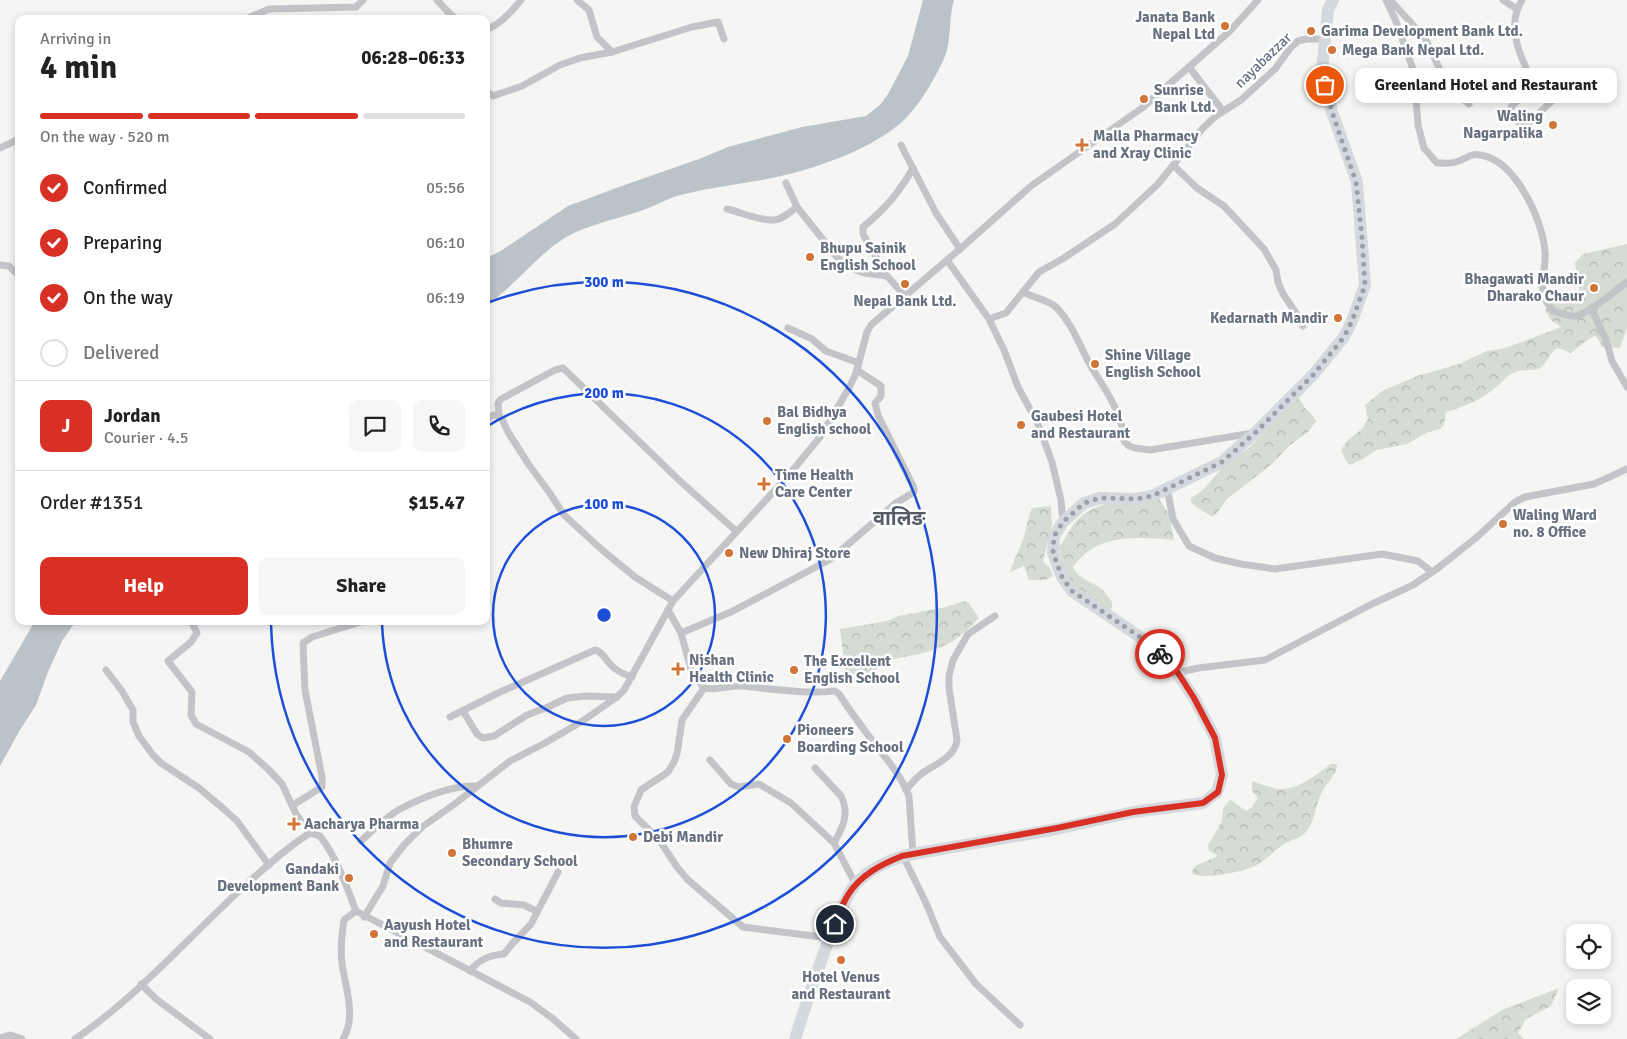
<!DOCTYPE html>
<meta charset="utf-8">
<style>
:root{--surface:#fff;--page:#f6f6f6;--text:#222;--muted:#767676;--line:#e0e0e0;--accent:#d93025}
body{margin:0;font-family:Signika,"Noto Sans Devanagari",sans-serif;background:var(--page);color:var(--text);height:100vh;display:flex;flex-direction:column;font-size:19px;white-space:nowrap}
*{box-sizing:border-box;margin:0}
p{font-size:16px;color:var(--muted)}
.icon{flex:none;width:28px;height:28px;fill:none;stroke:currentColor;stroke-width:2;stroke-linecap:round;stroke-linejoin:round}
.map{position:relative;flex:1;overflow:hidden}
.panel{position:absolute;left:15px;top:15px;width:475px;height:610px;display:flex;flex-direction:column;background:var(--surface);border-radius:10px;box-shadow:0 2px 8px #0003}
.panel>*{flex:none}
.buttons{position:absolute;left:1566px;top:924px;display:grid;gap:10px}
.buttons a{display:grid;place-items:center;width:45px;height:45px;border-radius:10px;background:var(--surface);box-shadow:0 2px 8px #0003;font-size:25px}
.pin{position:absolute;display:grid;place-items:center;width:42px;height:42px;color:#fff;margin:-21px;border:2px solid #fff;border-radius:50%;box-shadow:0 1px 5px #0007}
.courier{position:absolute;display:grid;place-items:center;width:50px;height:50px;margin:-25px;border:4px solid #d93025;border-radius:50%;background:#fff;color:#222;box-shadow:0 1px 6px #0007}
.bubble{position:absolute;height:35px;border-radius:10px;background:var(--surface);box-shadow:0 2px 8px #0003;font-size:16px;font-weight:800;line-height:35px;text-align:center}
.headline em{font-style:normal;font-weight:800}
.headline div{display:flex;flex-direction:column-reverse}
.headline{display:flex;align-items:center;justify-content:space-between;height:85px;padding:0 25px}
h1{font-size:32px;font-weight:800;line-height:38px}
.bar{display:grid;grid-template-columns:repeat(4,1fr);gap:8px 5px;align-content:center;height:60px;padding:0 25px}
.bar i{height:6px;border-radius:4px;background:var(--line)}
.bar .selected{background:var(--accent)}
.bar p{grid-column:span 4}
.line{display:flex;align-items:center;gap:12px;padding:0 25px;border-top:1px solid var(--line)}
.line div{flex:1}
.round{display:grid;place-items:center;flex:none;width:52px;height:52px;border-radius:10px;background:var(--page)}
ol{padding:0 25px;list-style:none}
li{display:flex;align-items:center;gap:15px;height:55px}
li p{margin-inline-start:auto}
li .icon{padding:5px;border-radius:50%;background:var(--accent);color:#fff;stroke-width:4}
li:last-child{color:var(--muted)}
li i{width:28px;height:28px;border:2px solid var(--line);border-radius:50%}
.button{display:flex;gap:10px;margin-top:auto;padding:10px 25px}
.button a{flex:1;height:58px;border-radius:10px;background:var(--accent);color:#fff;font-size:20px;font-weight:800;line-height:58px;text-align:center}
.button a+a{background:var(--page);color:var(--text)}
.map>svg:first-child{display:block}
</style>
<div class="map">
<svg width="1627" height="1039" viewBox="0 0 1627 1039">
<defs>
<pattern id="forest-crowns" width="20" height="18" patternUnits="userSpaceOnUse" patternTransform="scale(1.25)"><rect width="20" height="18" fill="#d6dcd4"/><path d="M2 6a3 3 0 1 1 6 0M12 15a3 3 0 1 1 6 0" fill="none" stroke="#b1b7b1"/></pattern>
</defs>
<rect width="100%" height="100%" fill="#f5f6f3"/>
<g fill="url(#forest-crowns)">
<path d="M1627,244V328L1620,348L1602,347L1596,336L1590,338L1571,353L1558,348C1549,352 1548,363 1540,368C1533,372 1522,368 1513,373C1506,376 1501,384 1495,388C1481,400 1463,407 1446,412L1444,425L1440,429L1428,432L1407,444L1377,450L1361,460L1350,465L1346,461L1341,450L1348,440L1362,429L1368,419L1365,405L1382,391L1417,376L1459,364L1487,351L1505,348L1561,327L1551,320L1545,310C1558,294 1562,297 1581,300L1575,263L1583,254Z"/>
<path d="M1298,398C1302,401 1302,404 1305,408C1309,413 1313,414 1316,421L1309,431L1289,446L1272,464L1227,499L1217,513L1212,517L1191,503V498L1202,491L1222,468L1251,446Z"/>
<path d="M1159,499L1169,514L1174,540C1137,537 1097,533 1073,567C1078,578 1089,581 1099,587C1104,590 1108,597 1112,602V608L1108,613L1065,578L1059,548C1065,539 1070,528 1076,521C1098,498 1130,501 1159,499Z"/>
<path d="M1051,506L1052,524L1043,561L1050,568L1053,576L1045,580H1029L1024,566L1010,572C1014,560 1019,550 1023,539C1027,529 1027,518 1032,508Z"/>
<path d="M964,601L969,603L979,618C971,626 962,635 953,641C945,646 933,650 924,653C912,656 898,657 887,662C874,669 857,692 845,671L840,629L887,621L898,616L946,607Z"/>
<path d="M1331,764H1337C1337,776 1326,783 1321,794C1315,806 1315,823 1305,833C1301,838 1294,839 1288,842C1278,847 1270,857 1260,863C1250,871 1204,880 1193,874L1192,872L1195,866L1218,856L1209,851L1208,845L1222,821L1223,809L1229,801L1231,800L1246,811L1251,808L1258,798L1252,791V781C1260,783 1270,788 1279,789C1298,790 1316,775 1331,764Z"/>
<path d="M1559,988L1551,1006L1526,1019L1518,1033L1524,1039H1456L1502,1010Z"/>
</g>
<g fill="#bbc3c8">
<path d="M923,0H954C949,16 951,43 945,56C937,75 922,101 907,117C876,149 810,171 767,179C737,185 706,188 677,196C667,199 656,205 646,209C621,218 598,222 574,233C539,250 518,285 486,305V258L499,252L568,206L616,188L699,159L728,147L802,127L866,116L880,105L888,94L908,56Z"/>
<path d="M35,621H76L62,641L48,672L36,705L20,730L0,766V681Z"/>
</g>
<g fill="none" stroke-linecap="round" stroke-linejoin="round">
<g stroke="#c2c4c7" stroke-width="7">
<path d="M437,0L451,15L457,19"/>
<path d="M577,0L589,10L597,37L612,52"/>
<path d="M1386,0L1395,19L1414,72L1418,125L1424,148L1437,163C1443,163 1450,164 1456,162C1466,159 1470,153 1481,155C1516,161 1543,221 1545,252C1546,266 1541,281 1543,294C1544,300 1550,306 1553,311C1560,313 1569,317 1576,316C1587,314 1617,290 1627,282"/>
<path d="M1390,0L1425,38L1442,74L1457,94L1469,104"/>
<path d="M1503,0L1517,9"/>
<path d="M1522,0C1505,27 1521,59 1534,84C1542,85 1553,93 1551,102L1525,126C1517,122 1508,116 1511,107L1534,84"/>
<path d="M246,19L269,9L356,7L363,0"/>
<path d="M486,29C498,27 514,9 521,0"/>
<path d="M1189,67L1223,111"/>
<path d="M486,91L493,96L522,86L560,65L580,58L612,52L692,27L718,22L724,39"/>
<path d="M901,145L936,213L960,249"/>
<path d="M0,148L19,139"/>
<path d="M1174,166L1197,188L1224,206L1264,249L1276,270L1278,282L1283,294L1296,313L1303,326"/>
<path d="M786,183L797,207L836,256L850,268L864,273L887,276"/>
<path d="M727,209C740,212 760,221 773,220C782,220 790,212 797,207"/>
<path d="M947,260L989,319L1004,350L1018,387L1038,424L1052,462L1061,500L1063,522"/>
<path d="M0,265L9,266L15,272H19"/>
<path d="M1023,292C1032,297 1051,301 1057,308C1071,323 1079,343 1088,361C1102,386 1123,411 1124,441L1129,446L1135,448L1150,450L1253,433"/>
<path d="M905,296L887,276L863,234V227C885,209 899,193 913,168"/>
<path d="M1591,308L1606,340L1612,361L1627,387"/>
<path d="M989,319L1006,313L1039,272L1064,258L1115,224L1158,184L1203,128L1216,116L1241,100L1275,69L1291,47L1298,41L1306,39H1325"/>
<path d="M788,328L812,339L826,351L859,363"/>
<path d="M499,416L498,403L501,399L555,370L563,368L680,481L736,531"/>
<path d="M486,420L493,415L499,416L503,421L508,432L529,465L549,492L564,515L601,549L635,577L673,601"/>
<path d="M1167,488L1173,519L1189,546L1215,558L1241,564L1275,569L1382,554L1418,561L1432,572"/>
<path d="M668,610L681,633L692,673L704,688L682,720L677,754L674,762L668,772L641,790L634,807L635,816L660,841L677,867L688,880L743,927L829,938"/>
<path d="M191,621L197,633L191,642L168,661L192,692L191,715L196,724L249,752L268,769L282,784L296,814L310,833"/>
<path d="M681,633L733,611L831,559L896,503L914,492V488L878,415L875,403L881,396V386L857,370"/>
<path d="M106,670L122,691L133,710V722L139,736L153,755L161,763L199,788L225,810L237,821L269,865"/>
<path d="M1177,673L1198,668L1265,660L1370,605L1413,585L1438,568L1477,537L1515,502L1525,497L1594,484L1627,469"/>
<path d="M704,688C719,691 728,685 742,686C773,689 804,694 835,691L839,694C848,708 858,722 868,735C883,755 900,773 909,796L913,854"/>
<path d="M463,711L477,734L483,738L494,736L527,715L548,707L567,698L586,696L617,697"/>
<path d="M450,717L498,693L595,650C603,652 605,659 610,664C616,671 624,674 632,677"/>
<path d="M710,760L731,784L739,787L759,784L791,803L834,843"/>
<path d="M815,768L841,796C850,814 843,827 834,843L856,885"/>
<path d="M906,790C911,784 915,779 920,775C933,765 955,758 957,740L949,688V676L953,660L968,634L995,616"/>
<path d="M293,805L322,787V777L305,690L303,643L312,637L364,621"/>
<path d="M361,841C373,830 386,817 400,809C423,797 451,785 477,786"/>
<path d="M903,856L926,903L940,937L976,984L1020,1025"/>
<path d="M495,899L501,903L524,905L536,911"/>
<path d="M364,917L383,886L390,863L404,845L422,827L456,803L510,761L545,743L581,722L617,697L624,690L673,601L788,476L820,437L849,388L856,373L867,332L871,325L960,249L1031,186L1142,108L1230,31L1258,0"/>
<path d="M470,971C479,959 490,955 504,954L512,944L531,924L558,872"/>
<path d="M141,984L156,999L210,1039"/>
<path d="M0,1038L11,1035L22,1039"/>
<path d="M75,1039C139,996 193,932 250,881C269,864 289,846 310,833L320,836C337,858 346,885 356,911L530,1002L552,1018L576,1039"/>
<path d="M343,1039C357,1016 345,987 342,963C340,949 342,933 344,920L356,911"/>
</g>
<path stroke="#d5d8dc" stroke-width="12" d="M795,1039C808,999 820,959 837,920C842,908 846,897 854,886C868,869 892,858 913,854L1057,829L1133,812L1203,803L1217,792L1222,775L1215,738L1194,698L1177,673L1162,656L1143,639L1072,591L1062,577L1053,553L1054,536L1063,522L1084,503L1100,498L1136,499L1152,496L1222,462L1256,432L1313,375L1344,337L1352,321L1365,285L1357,182L1332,112L1322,71L1328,10L1333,0"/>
</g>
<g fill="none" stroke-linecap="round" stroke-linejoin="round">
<path stroke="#99a0a8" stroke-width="5" stroke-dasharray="0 9" d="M1160,654L1143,639L1072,591L1062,577L1053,553L1054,536L1063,522L1084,503L1100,498L1136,499L1152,496L1222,462L1256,432L1313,375L1344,337L1352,321L1365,285L1362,238L1356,182L1332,112L1325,85"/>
<path stroke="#d93025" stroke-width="6" d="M835,924C839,915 842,904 848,895C860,875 882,864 902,856L1057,828L1133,812L1203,803L1218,792L1222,775L1215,738L1194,698L1178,673L1160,654"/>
</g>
<g fill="none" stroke="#1d4ed8" stroke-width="2.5">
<circle cx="604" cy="615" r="111"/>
<path d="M486 427A222 222 0 1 1 382 623"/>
<path d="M487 303A333 333 0 1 1 271 624"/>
</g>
<g fill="#d07438" stroke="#fff" stroke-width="2">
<circle cx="1225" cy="26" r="5"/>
<circle cx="1311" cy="31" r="5"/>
<circle cx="1332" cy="50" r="5"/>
<circle cx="1144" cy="99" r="5"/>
<circle cx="1553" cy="125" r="5"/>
<path d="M1079.5 137.5h5v5h5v5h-5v5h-5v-5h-5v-5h5z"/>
<circle cx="810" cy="257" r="5"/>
<circle cx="905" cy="284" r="5"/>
<circle cx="1594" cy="288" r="5"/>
<circle cx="1338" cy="318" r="5"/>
<circle cx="1095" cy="364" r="5"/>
<circle cx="767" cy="421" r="5"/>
<circle cx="1021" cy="425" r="5"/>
<path d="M761.5 476.5h5v5h5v5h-5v5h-5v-5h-5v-5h5z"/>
<circle cx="1503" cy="524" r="5"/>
<circle cx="729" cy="553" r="5"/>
<path d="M675.5 661.5h5v5h5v5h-5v5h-5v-5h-5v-5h5z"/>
<circle cx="794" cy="670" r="5"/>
<circle cx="787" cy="739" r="5"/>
<path d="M291.5 816.5h5v5h5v5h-5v5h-5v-5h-5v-5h5z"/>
<circle cx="633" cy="837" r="5"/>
<circle cx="452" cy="853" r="5"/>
<circle cx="349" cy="878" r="5"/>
<circle cx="374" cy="934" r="5"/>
<circle cx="841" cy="960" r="5"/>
</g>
<g text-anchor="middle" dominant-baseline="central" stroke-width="5" stroke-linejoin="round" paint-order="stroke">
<g font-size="15" font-weight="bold" fill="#687180" stroke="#fff" text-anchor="start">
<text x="1215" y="17" text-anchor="end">Janata Bank<tspan x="1215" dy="17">Nepal Ltd</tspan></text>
<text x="1321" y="31">Garima Development Bank Ltd.</text>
<text x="1342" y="50">Mega Bank Nepal Ltd.</text>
<text x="1154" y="90">Sunrise<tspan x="1154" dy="17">Bank Ltd.</tspan></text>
<text x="1543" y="116" text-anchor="end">Waling<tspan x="1543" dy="17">Nagarpalika</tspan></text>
<text x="1093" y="136">Malla Pharmacy<tspan x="1093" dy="17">and Xray Clinic</tspan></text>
<text x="820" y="248">Bhupu Sainik<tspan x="820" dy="17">English School</tspan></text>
<text x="1584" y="279" text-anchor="end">Bhagawati Mandir<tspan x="1584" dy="17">Dharako Chaur</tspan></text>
<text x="905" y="301" text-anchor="middle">Nepal Bank Ltd.</text>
<text x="1328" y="318" text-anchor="end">Kedarnath Mandir</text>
<text x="1105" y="355">Shine Village<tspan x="1105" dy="17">English School</tspan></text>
<text x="777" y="412">Bal Bidhya<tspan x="777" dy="17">English school</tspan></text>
<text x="1031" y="416">Gaubesi Hotel<tspan x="1031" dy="17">and Restaurant</tspan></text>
<text x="775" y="475">Time Health<tspan x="775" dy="17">Care Center</tspan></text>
<text x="1513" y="515">Waling Ward<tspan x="1513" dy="17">no. 8 Office</tspan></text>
<text x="739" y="553">New Dhiraj Store</text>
<text x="689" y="660">Nishan<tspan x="689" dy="17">Health Clinic</tspan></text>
<text x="804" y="661">The Excellent<tspan x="804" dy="17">English School</tspan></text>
<text x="797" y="730">Pioneers<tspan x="797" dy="17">Boarding School</tspan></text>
<text x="304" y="824">Aacharya Pharma</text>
<text x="643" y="837">Debi Mandir</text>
<text x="462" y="844">Bhumre<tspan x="462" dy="17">Secondary School</tspan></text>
<text x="339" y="869" text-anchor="end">Gandaki<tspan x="339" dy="17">Development Bank</tspan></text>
<text x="384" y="925">Aayush Hotel<tspan x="384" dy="17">and Restaurant</tspan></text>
<text x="841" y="977" text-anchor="middle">Hotel Venus<tspan x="841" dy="17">and Restaurant</tspan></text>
</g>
<g font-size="15" fill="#687180" stroke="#fff">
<text transform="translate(1263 60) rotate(-44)">nayabazzar</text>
</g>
<g font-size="20" font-weight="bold" fill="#555c66" stroke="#fff">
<text x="899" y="518">वालिङ</text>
</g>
</g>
<circle cx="604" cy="615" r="8" fill="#1d4ed8" stroke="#fff" stroke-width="2.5"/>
<g font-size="15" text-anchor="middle" font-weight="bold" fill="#1d4ed8" stroke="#fff" stroke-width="5" stroke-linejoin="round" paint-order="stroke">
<text x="604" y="287">300 m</text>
<text x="604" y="398">200 m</text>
<text x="604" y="509">100 m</text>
</g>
</svg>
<div class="buttons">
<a><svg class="icon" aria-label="locate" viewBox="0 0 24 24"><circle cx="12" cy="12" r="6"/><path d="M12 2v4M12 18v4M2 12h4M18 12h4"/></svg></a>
<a><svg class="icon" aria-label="layers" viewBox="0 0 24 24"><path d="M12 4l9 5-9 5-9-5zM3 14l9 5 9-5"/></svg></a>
</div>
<div class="pin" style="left:1325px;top:85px;background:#ea580c"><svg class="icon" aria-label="bag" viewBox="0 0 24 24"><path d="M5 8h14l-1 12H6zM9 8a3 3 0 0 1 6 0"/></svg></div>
<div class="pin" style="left:835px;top:924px;background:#1f2937"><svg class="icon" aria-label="home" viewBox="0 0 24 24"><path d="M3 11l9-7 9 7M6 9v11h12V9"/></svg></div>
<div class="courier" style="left:1160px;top:654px"><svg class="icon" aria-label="bike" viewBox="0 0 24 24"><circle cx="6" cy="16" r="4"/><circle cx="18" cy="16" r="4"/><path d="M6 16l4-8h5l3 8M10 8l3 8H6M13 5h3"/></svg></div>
<div class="bubble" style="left:1355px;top:68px;width:262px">Greenland Hotel and Restaurant</div>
<section class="panel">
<div class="headline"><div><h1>4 min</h1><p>Arriving in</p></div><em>06:28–06:33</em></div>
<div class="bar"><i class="selected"></i><i class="selected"></i><i class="selected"></i><i></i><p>On the way · 520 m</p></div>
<ol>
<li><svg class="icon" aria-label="check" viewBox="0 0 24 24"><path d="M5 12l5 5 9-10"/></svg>Confirmed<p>05:56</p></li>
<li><svg class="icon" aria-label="check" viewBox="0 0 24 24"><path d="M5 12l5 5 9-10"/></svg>Preparing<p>06:10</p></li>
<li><svg class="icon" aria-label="check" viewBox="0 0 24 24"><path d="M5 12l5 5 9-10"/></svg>On the way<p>06:19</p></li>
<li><i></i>Delivered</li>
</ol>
<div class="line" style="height:90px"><b class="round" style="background:var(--accent);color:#fff">J</b><div><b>Jordan</b><p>Courier · 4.5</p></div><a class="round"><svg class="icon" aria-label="chat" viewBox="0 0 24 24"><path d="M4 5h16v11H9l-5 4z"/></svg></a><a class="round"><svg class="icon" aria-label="phone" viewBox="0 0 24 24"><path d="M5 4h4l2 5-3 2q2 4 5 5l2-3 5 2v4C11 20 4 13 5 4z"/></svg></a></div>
<div class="line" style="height:65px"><div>Order #1351</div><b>$15.47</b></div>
<div class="button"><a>Help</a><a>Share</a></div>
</section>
</div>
